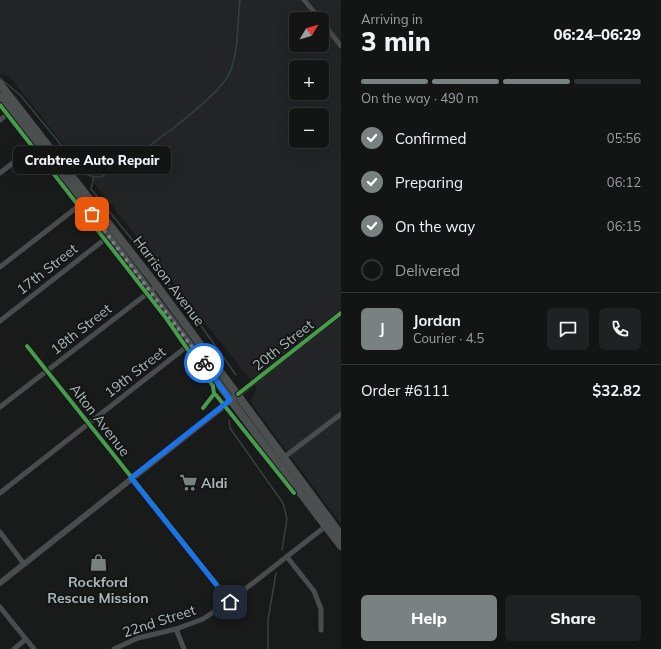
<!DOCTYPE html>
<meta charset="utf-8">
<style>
:root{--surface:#131414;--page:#202122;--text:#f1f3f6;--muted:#9d9ea0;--line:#323334;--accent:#798181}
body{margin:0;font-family:Mulish,sans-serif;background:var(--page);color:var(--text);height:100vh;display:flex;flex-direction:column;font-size:15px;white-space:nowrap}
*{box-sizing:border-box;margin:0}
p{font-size:13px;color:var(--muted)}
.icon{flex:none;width:22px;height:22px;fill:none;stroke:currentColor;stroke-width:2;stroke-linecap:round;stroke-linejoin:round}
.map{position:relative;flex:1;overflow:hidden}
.details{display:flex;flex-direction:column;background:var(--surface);width:320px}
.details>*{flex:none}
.needle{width:26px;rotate:52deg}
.controls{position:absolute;left:289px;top:12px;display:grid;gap:8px}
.controls a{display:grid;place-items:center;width:40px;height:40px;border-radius:6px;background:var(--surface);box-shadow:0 4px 16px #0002,0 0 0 1px var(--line);font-size:20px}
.pin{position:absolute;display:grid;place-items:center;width:34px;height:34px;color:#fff;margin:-17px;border-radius:8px;box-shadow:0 2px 6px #0006}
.courier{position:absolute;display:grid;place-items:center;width:40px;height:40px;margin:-20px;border:3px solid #1a73e8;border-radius:50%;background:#fff;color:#222;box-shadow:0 1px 5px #0007}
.bubble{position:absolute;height:28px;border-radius:6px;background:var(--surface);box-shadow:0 4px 16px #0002,0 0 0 1px var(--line);font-size:13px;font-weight:800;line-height:28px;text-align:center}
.overview em{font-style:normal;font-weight:800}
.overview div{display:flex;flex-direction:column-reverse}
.overview{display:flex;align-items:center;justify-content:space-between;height:68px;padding:0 20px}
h1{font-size:26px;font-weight:800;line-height:30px}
.bar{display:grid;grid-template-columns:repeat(4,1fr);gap:6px 4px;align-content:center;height:48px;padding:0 20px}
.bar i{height:5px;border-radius:3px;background:var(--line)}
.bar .current{background:var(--accent)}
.bar p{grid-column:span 4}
.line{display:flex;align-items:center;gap:10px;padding:0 20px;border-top:1px solid var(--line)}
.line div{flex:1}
.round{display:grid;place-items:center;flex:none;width:42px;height:42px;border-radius:6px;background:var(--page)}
ol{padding:0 20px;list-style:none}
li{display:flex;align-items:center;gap:12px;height:44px}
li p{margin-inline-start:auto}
li .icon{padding:4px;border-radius:50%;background:var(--accent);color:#fff;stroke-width:4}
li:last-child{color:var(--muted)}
li i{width:22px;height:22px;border:2px solid var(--line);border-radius:50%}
.button{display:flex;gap:8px;margin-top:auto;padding:8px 20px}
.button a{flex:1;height:46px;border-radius:6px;background:var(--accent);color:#fff;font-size:16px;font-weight:800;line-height:46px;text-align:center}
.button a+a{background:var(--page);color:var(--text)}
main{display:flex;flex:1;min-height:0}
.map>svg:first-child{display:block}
</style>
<main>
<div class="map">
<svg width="341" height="649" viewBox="0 0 341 649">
<rect width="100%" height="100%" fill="#191a1a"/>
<path fill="#232425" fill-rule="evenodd" d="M0,0H341V524L253,406L251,400L257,388L9,76L0,74ZM296,19H322V45H296ZM296,67H322V93H296ZM296,115H322V141H296Z"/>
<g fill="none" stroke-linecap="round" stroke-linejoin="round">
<g stroke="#34423f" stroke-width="1.5">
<path d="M0,78L21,96L85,174L94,177H101C128,163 220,98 230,72C239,51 237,23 240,0"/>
<path d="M94,177L91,189L194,316L236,375"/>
<path d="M229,420L230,428L283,503L287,519L282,550"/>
<path d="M268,649V620L276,573"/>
</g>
<g stroke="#494c4c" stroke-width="5">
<path d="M304,0L320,19"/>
<path d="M322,22L341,46"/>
<path d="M0,120L11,111"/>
<path d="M0,173L37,144"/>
<path d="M0,267L85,201"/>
<path d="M0,321L109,236"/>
<path d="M27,346L230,601"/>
<path d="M0,407L157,286"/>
<path d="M283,458L341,414"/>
<path d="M0,493L190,344"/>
<path d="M0,532L24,564"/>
<path d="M287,557L314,591L321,609V630"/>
<path d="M0,607L34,649"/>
<path d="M176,629L184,649"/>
<path d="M14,649L26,639"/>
<path d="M114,649L138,638L176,629L203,619L230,601L326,526"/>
</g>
<path stroke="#494c4c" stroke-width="6" d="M0,583L341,313"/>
<g stroke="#4c4f50" stroke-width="8">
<path d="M0,84L157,286L341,535"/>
<path d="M0,96C117,243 226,397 341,546"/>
</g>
<defs>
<g id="cycleway">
<path d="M0,105L166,318L213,386L214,394"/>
<path d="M27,346L230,601"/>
<path d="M238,394L341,313"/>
<path d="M203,408L214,394L216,395L294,493"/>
</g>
</defs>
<use href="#cycleway" stroke="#141515" stroke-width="6"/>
<use href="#cycleway" stroke="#469c4c" stroke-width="4"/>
</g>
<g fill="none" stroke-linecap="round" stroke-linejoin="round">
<path stroke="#798181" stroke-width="4" stroke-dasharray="0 7.2" d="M92,214L204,363"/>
<path stroke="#1a73e8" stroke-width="5" d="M204,363L230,400L131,478L230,602"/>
</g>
<defs>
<symbol id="supermarket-bare" viewBox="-9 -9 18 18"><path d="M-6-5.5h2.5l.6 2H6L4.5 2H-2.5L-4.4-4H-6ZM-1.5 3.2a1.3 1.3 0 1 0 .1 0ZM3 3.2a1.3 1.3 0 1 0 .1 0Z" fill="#798181" stroke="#141515" stroke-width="2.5" paint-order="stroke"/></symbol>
<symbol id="shop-bare" viewBox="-9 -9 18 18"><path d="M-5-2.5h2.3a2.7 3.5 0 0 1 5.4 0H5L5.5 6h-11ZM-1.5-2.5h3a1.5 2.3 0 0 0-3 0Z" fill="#798181" stroke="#141515" stroke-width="2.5" paint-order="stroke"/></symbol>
</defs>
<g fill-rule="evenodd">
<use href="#supermarket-bare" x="176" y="470" width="25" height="25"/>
<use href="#shop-bare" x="86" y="550" width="25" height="25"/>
</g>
<g text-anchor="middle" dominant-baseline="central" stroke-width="4" stroke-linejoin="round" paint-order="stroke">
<g font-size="14" fill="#acb8b8" stroke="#141515">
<text transform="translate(47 269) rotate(-38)">17th Street</text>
<text transform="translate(169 281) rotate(53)">Harrison Avenue</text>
<text transform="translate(81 329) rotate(-38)">18th Street</text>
<text transform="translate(283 345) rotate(-38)">20th Street</text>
<text transform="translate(135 372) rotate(-38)">19th Street</text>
<text transform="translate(100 420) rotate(52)">Alton Avenue</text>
<text transform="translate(159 621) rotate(-18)">22nd Street</text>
</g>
<g font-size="14" font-weight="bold" fill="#acb8b8" stroke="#141515" text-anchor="start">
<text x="201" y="483">Aldi</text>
<text x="98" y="582" text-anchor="middle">Rockford<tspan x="98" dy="16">Rescue Mission</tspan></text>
</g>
</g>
</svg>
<div class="controls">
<a><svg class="needle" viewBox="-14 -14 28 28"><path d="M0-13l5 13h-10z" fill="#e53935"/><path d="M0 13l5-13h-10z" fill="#9d9ea0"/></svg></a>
<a>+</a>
<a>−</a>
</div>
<div class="pin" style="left:92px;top:214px;background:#ea580c"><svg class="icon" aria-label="bag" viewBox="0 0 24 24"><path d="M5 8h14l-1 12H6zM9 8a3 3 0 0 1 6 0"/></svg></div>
<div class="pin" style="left:230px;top:602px;background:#1f2937"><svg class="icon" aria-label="home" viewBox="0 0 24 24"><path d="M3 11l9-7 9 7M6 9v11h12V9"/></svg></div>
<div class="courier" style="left:204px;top:363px"><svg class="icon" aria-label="bike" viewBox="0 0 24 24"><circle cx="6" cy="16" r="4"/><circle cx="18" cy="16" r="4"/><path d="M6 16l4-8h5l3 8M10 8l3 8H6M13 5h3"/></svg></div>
<div class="bubble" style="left:13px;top:146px;width:158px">Crabtree Auto Repair</div>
</div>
<section class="details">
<div class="overview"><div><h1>3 min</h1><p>Arriving in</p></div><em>06:24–06:29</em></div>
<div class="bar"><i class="current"></i><i class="current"></i><i class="current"></i><i></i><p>On the way · 490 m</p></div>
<ol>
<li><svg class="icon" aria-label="check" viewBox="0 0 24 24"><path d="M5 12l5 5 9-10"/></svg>Confirmed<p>05:56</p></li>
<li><svg class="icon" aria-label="check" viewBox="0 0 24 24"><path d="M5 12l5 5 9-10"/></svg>Preparing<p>06:12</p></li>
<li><svg class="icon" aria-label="check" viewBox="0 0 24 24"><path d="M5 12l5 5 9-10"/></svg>On the way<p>06:15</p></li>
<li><i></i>Delivered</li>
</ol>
<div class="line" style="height:72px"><b class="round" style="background:var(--accent);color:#fff">J</b><div><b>Jordan</b><p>Courier · 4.5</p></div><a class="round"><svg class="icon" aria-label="chat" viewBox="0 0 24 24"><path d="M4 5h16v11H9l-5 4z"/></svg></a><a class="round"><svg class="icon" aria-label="phone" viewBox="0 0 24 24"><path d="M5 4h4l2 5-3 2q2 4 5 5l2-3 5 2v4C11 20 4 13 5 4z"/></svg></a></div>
<div class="line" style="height:52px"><div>Order #6111</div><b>$32.82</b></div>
<div class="button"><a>Help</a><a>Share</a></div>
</section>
</main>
